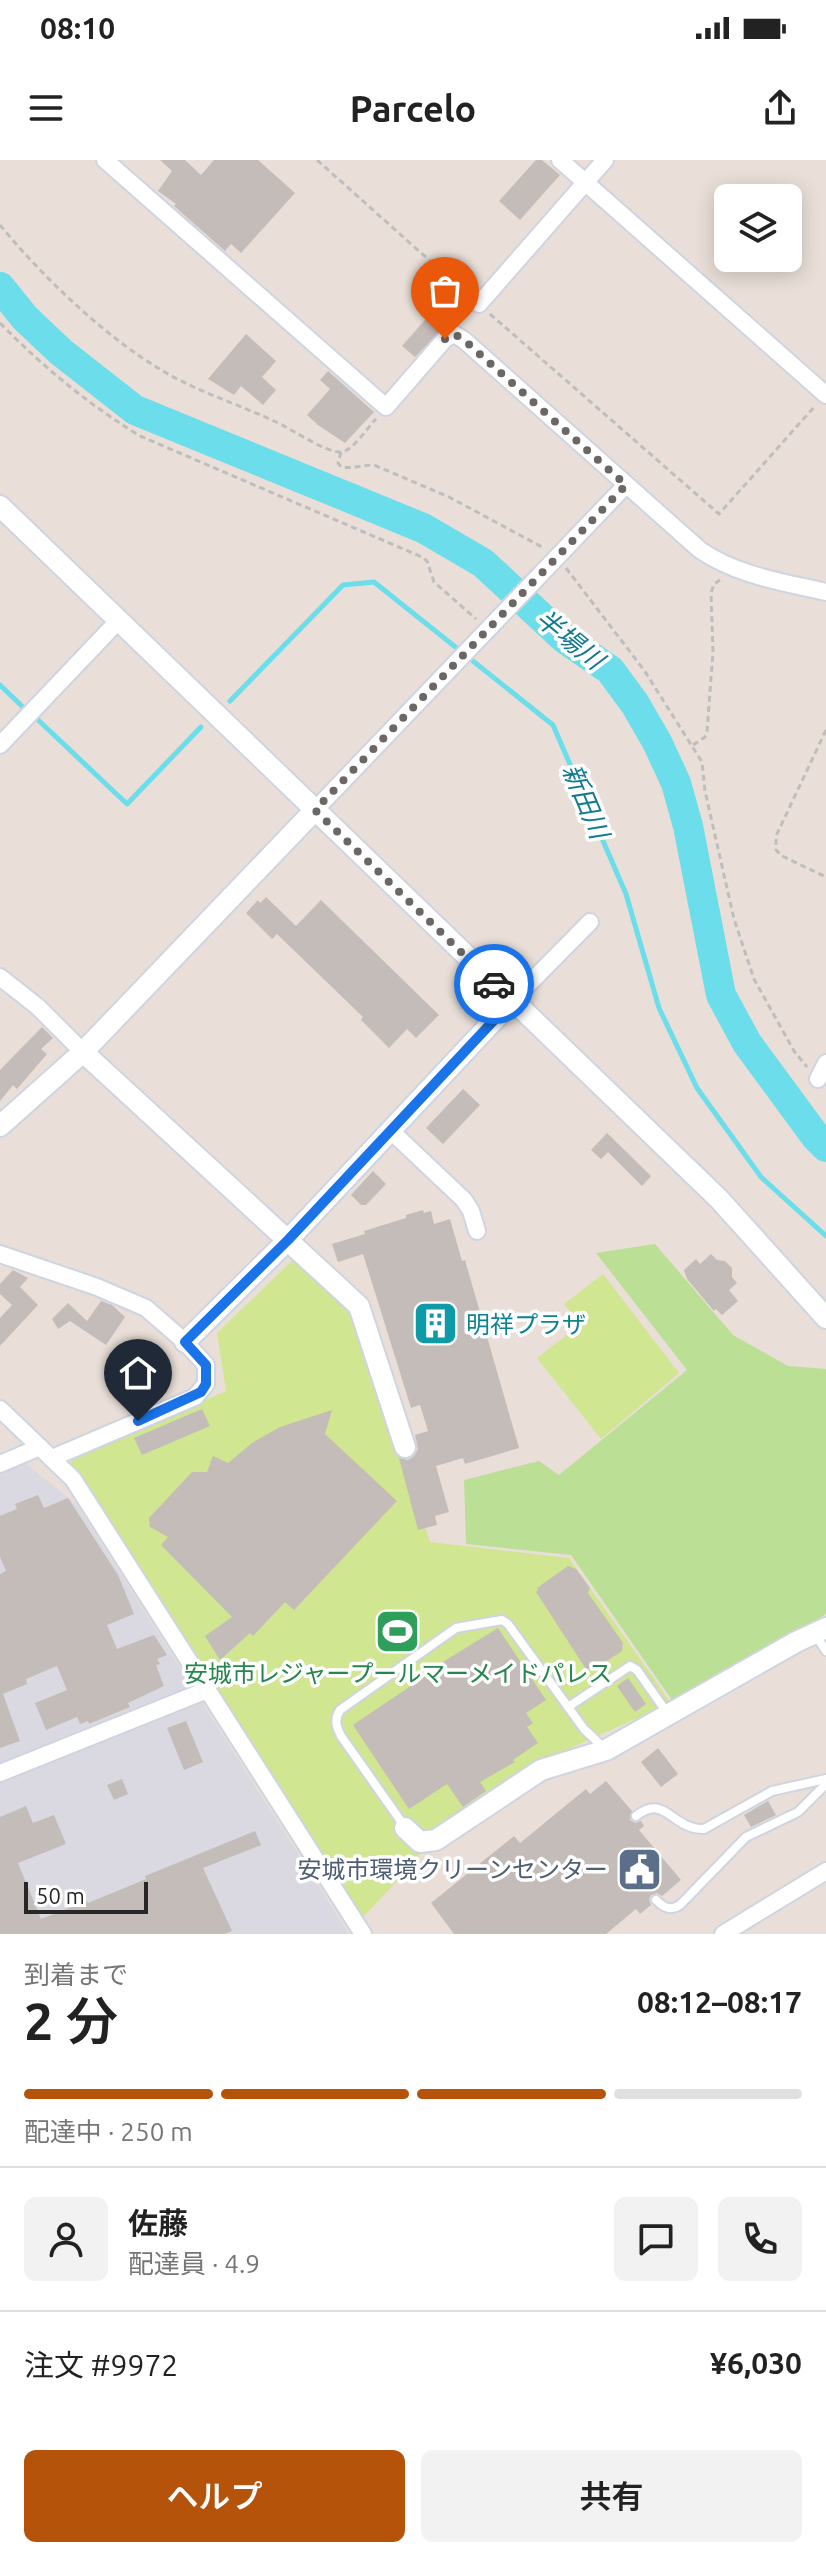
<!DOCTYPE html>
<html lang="ja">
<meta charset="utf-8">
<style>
:root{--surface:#fff;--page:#f2f2f2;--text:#222;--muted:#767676;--line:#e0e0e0;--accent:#b45309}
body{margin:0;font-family:Ubuntu,"Noto Sans JP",sans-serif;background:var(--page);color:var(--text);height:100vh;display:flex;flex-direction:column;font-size:30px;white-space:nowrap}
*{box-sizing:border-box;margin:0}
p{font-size:26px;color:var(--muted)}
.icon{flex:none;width:44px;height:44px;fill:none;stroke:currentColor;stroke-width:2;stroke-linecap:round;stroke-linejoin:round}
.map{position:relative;height:1774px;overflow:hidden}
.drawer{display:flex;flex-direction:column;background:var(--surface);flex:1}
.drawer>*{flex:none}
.buttons{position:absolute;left:714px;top:24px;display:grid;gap:16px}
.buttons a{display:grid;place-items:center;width:88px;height:88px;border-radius:12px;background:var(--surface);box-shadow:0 4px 20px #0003;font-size:40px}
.scale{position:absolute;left:24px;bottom:20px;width:124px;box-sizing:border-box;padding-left:8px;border:4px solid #272727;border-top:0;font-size:22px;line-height:28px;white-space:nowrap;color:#272727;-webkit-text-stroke:6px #fff;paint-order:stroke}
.pin{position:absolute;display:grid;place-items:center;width:68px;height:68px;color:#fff;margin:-82px -34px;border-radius:50% 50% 50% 0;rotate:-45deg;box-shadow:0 0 8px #0007}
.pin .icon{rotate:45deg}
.courier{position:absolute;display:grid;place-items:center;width:80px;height:80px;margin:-40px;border:6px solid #1a73e8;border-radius:50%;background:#fff;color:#222;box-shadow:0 2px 10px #0007}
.overview em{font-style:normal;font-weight:600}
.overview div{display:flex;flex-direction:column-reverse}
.overview{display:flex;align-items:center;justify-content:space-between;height:136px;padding:0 24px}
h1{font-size:52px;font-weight:600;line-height:60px}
.bar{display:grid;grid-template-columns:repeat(4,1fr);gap:12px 8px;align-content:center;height:96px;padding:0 24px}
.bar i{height:10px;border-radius:6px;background:var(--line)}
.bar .on{background:var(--accent)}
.bar p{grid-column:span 4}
.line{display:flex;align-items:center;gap:20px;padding:0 24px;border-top:2px solid var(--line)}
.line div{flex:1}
.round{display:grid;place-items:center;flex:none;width:84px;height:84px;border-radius:12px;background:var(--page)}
.cta{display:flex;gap:16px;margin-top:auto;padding:16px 24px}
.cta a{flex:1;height:92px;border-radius:12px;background:var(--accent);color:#fff;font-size:32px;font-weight:600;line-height:92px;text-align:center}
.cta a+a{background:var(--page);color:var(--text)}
.status{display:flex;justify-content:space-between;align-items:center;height:56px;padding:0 40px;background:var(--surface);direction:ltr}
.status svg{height:22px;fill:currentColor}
header{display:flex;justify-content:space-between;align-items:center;height:104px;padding:0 24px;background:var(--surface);font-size:36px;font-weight:600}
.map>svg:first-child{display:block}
</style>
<div class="status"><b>08:10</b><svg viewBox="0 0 49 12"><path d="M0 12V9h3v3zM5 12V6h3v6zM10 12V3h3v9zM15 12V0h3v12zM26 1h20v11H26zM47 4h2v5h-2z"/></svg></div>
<header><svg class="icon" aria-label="menu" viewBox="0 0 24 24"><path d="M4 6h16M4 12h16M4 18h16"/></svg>Parcelo<svg class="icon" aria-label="share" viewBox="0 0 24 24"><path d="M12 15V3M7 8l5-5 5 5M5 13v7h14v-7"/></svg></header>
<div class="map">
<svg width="826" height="1774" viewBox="0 0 826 1774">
<rect width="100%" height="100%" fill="#e9dfd8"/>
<path fill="#dad9e1" d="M24,1302L76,1344L349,1774H0V1312Z"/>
<path fill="#bbdf95" d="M655,1084L733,1175L788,1206L826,1209V1454L674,1543L571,1395L466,1384L464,1320L539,1301L559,1315L687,1210L596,1093Z"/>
<g fill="#d0e691">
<path d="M295,1098L355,1154L430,1382L569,1398L671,1543L526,1608L426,1675L417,1700L361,1759L70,1304L75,1296L226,1231L217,1173Z"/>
<path d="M603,1114L679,1213L601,1279L537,1198L581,1164L564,1144Z"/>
</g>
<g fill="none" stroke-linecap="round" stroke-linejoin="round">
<g stroke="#6cddea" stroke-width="5">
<path d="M0,525L25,549"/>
<path d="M230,541L343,425L374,422L553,565L626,734L659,848L697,928L761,1017L826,1076"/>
<path d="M35,557L127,644L201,567"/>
</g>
<path stroke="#6cddea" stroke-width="30" d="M0,127L25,158L61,192L135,250L423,368L483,403L565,479L610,510L635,544L657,582L676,623L688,666L721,835L747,883L816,977L826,987"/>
</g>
<g fill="#c4bcb8">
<path d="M160,0H185L201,15L214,0H258L295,33L241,93L231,84L225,91L174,46L176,44L158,31L172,11Z"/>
<path d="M536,0H542L560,15L520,60L499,41Z"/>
<path d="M438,145L453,158L415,197L402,186Z"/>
<path d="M246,174L276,201L262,217L276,230L263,245L241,226L234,235L208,219Z"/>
<path d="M328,211L374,252L345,283L318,265L307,255L330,229L320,220Z"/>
<path d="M266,737L296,766L321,740L439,855L416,878L407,869L389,888L361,860L363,857L277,774L272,779L246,753L258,740L260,743Z"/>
<path d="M42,867L53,878L41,889L47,894L17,929L13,925L0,941V910Z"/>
<path d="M463,929L480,945L443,984L426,968Z"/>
<path d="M607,973L651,1016L642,1026L608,992L601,999L591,990Z"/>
<path d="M373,1011L386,1024L366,1045H361L351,1035Z"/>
<path d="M423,1050L424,1053L431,1051L434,1064L450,1059L462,1101L465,1100L519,1288L465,1304L463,1298L436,1306L449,1352L435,1356L437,1365L418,1370L399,1298L408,1300L414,1296L418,1289L415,1275L428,1271L420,1245L411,1248L363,1094L338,1102L332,1084L365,1074L364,1071L406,1058V1055Z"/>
<path d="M711,1094L717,1100L725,1101L732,1108V1117L737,1123L729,1130L738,1141L722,1155L716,1149L714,1151L687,1119L684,1110L696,1099L700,1104Z"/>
<path d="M13,1110L28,1118L20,1127L38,1145L0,1186V1158L12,1145L0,1134V1124Z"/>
<path d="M101,1141L112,1145L125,1157L106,1185L70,1161L58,1169L52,1159L68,1143L87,1161Z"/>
<path d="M202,1249L210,1266L142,1295L134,1278Z"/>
<path d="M332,1250L325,1274L397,1341L294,1450L285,1442L253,1476L250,1473L220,1500L205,1476L232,1457L161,1385L168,1377L150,1367L149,1358L192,1312H207L213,1296L228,1303L252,1283L280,1267Z"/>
<path d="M38,1335L44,1348L68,1338L118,1415L134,1454L107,1465L117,1489L154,1475L167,1495L157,1499L160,1504L156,1505L164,1526L128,1543L130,1547L89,1564L88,1561L80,1564L77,1557L46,1570L35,1543L67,1530L57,1506L26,1519L27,1524L3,1534L20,1581L0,1588V1414L6,1411L0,1397V1356L17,1349L15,1344Z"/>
<path d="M568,1406L576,1409L590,1428L588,1433L623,1483L622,1491L595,1509H586L536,1432L538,1430L537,1428Z"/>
<path d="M498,1468L546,1540L526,1553L533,1563L527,1567L538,1583L513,1600L515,1602L480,1622L486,1631L463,1647L447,1624L409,1649L353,1565L439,1507L438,1505Z"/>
<path d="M628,1518L646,1544L635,1552L617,1526Z"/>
<path d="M186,1561L203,1602L184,1610L167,1568Z"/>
<path d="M658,1588L678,1614L661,1627L641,1602Z"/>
<path d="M122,1619L128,1634L114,1640L107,1625Z"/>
<path d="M606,1621L632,1651L630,1660L635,1663L641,1661L644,1666L639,1670L681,1720L662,1736L657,1733L651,1735L649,1739L651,1745L640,1754L636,1749L606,1774H454L431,1743L514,1676L520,1683L586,1629L590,1634Z"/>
<path d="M768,1641L776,1655L751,1667L744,1655Z"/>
<path d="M26,1646L33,1663L54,1655L66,1684L18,1703L41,1759L87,1741L88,1743L146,1719L145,1716L255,1671L261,1685L203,1708L232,1771L224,1774H0V1657Z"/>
</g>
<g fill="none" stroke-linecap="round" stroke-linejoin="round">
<defs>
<g id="service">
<path d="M815,1474L826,1491"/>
<path d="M568,1547L630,1506L637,1510L668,1554"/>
<path d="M636,1656C666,1633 670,1669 704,1669L772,1631L826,1619"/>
<path d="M405,1667L341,1576C336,1566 334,1560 340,1550L456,1468L502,1460L508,1464L584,1569L605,1589"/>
<path d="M656,1740C664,1748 671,1751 680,1745L746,1677L798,1652L826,1624"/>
</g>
<g id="minor">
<path d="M105,0L386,247L445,179L454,174L464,180L700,390C738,416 783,422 826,432"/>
<path d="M560,0L826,235"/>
<path d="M479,144L605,0"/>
<path d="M0,585L119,460"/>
<path d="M315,650L626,325"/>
<path d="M0,817L38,847L83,892"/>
<path d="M512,841L590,762"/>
<path d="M818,919L826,903"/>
<path d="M391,971L464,1040L471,1051L477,1071"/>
<path d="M0,1094L97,1127L146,1148L185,1182L206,1205V1224L195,1237L52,1298"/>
<path d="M0,1249L73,1319L363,1774"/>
<path d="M0,1304L40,1287"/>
<path d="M0,1613L207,1530"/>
<path d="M723,1774L826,1711"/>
</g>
<g id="tertiary">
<path d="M0,346L719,1039L826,1158"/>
<path d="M83,892L359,1146L405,1287"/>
<path d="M0,966L83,892L315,650"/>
<path d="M185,1182L288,1080L512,841"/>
<path d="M405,1668L420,1682L436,1680L541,1610L606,1590L796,1482L826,1468"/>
</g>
</defs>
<use href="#service" stroke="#ced4e0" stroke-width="12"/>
<use href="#minor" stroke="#ced4e0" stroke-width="20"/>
<use href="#tertiary" stroke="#ced4e0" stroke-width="24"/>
<g stroke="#bebebe" stroke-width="3" stroke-dasharray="6 4" stroke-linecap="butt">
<path d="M317,0L466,133"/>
<path d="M0,65C41,115 102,174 158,208C195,231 235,243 274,261C290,268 326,293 341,292C353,291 367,268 376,259"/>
<path d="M490,154L719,354L815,246"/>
<path d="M0,163C43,207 88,244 140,276L422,397L427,401L434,422L476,459"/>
<path d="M341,292L338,303L341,307C354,309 362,305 374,305L449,337L542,387"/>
<path d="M566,408L644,510L702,602L705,631L734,759L754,819L794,891L807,907"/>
<path d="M826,570L776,676V690L782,696L826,717"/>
<path d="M693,585L705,577L707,571L713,492L711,433L714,424L720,420"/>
</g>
<use href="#service" stroke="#fff" stroke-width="8"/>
<use href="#minor" stroke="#fff" stroke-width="16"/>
<use href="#tertiary" stroke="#fff" stroke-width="20"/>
</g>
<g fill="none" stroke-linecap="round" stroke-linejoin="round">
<path stroke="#6b6765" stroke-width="8" stroke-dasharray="0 14.4" d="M445,179L454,174L464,180L626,325L315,650L494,824"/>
<path stroke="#1a73e8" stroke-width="10" d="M138,1261L201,1232L206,1224V1205L185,1182L288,1080L512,841L494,824"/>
</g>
<defs>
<symbol id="building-square" viewBox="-11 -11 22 22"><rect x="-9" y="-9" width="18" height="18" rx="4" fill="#0f9aa8" stroke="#fff"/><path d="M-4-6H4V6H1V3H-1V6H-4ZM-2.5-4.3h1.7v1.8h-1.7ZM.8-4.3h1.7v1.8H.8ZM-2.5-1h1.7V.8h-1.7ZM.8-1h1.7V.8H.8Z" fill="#fff"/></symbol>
<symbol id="stadium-square" viewBox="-11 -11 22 22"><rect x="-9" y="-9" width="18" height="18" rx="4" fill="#2e9e5b" stroke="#fff"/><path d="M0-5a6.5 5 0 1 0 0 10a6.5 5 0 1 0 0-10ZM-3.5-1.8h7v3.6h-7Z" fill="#fff"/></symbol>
<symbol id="civic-square" viewBox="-11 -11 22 22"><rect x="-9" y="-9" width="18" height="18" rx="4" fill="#5c6f8a" stroke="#fff"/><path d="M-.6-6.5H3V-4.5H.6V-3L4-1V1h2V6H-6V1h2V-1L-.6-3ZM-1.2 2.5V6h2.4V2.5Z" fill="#fff"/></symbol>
</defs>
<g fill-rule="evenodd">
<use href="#building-square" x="410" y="1138" width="51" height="51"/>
<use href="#stadium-square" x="372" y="1446" width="51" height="51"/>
<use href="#civic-square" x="614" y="1684" width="51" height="51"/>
</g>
<g text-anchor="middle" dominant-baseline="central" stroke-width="7" stroke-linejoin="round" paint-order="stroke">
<g font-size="24" fill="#0d838f" stroke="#fff" text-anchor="start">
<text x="466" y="1164">明祥プラザ</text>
</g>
<g font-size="24" fill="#27864d" stroke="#fff">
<text x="398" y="1513">安城市レジャープールマーメイドパレス</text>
</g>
<g font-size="24" fill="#4e5e75" stroke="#fff" text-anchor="end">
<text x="608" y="1709">安城市環境クリーンセンター</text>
</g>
<g font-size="26" font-style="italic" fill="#117a91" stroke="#fff">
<text transform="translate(570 479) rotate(39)">半場川</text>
<text transform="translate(586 641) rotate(67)">新田川</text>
</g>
</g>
</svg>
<div class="buttons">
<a><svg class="icon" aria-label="layers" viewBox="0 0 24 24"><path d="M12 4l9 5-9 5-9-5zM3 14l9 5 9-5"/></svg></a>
</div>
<div class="scale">50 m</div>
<div class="pin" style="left:445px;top:179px;background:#ea580c"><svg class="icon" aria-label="bag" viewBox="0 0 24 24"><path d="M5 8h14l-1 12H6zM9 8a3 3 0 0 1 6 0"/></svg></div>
<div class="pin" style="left:138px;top:1261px;background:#1f2937"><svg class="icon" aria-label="home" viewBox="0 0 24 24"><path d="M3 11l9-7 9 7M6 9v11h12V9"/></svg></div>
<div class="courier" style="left:494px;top:824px"><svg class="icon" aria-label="car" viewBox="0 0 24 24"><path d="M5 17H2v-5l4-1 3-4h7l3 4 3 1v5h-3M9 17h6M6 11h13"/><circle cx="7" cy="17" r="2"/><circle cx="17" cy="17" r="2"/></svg></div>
</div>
<section class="drawer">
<div class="overview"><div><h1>2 分</h1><p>到着まで</p></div><em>08:12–08:17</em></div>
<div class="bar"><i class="on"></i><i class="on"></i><i class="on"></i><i></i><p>配達中 · 250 m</p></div>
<div class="line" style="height:144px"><a class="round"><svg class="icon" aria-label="person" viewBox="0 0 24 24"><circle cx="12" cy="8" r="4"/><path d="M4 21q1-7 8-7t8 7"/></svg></a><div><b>佐藤</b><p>配達員 · 4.9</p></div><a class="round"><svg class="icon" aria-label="chat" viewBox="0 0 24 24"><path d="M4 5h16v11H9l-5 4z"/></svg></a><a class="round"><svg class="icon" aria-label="phone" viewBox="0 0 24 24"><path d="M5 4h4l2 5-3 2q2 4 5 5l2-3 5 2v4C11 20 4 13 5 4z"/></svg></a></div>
<div class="line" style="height:104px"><div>注文 #9972</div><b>¥6,030</b></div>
<div class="cta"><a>ヘルプ</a><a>共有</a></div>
</section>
